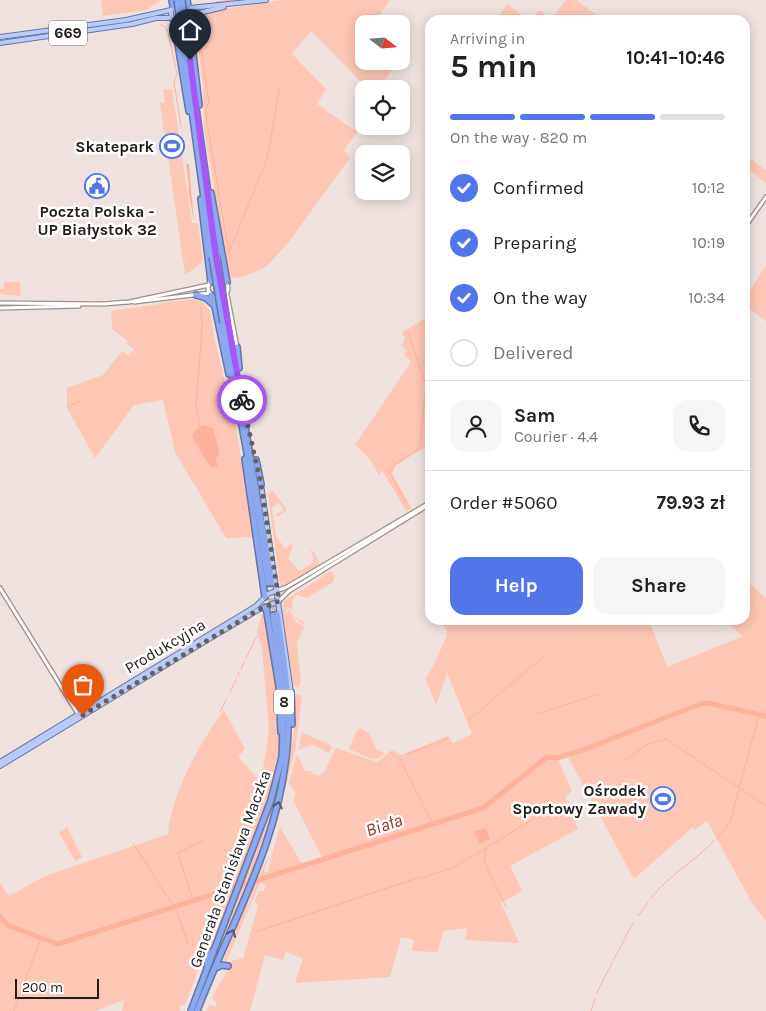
<!DOCTYPE html>
<meta charset="utf-8">
<style>
:root{--surface:#fff;--page:#f6f6f6;--text:#222;--muted:#767676;--line:#e0e0e0;--accent:#5175ea}
body{margin:0;font-family:Karla,sans-serif;background:var(--page);color:var(--text);height:100vh;display:flex;flex-direction:column;font-size:19px;white-space:nowrap}
*{box-sizing:border-box;margin:0}
p{font-size:16px;color:var(--muted)}
.icon{flex:none;width:28px;height:28px;fill:none;stroke:currentColor;stroke-width:2;stroke-linecap:round;stroke-linejoin:round}
.map{position:relative;flex:1;overflow:hidden}
.drawer{position:absolute;left:425px;top:15px;width:325px;height:610px;display:flex;flex-direction:column;background:var(--surface);border-radius:15px;box-shadow:0 2px 12px #0003}
.drawer>*{flex:none}
.needle{width:32px;rotate:107deg}
.buttons{position:absolute;left:355px;top:15px;display:grid;gap:10px}
.buttons a{display:grid;place-items:center;width:55px;height:55px;border-radius:10px;background:var(--surface);box-shadow:0 2px 12px #0003;font-size:25px}
.scale{position:absolute;left:15px;bottom:12px;width:84px;box-sizing:border-box;padding-left:5px;border:2px solid #201c1a;border-top:0;font-size:14px;line-height:18px;white-space:nowrap;color:#201c1a;-webkit-text-stroke:4px #fff;paint-order:stroke}
.pin{position:absolute;display:grid;place-items:center;width:42px;height:42px;color:#fff;margin:-51px -21px;border-radius:50% 50% 50% 0;rotate:-45deg;box-shadow:0 0 5px #0007}
.pin .icon{rotate:45deg}
.courier{position:absolute;display:grid;place-items:center;width:50px;height:50px;margin:-25px;border:4px solid #a855f7;border-radius:50%;background:#fff;color:#222;box-shadow:0 1px 6px #0007}
.headline em{font-style:normal;font-weight:700}
.headline div{display:flex;flex-direction:column-reverse}
.headline{display:flex;align-items:center;justify-content:space-between;height:85px;padding:0 25px}
h1{font-size:32px;font-weight:700;line-height:38px}
.bar{display:grid;grid-template-columns:repeat(4,1fr);gap:8px 5px;align-content:center;height:60px;padding:0 25px}
.bar i{height:6px;border-radius:4px;background:var(--line)}
.bar .current{background:var(--accent)}
.bar p{grid-column:span 4}
.line{display:flex;align-items:center;gap:12px;padding:0 25px;border-top:1px solid var(--line)}
.line div{flex:1}
.round{display:grid;place-items:center;flex:none;width:52px;height:52px;border-radius:15px;background:var(--page)}
ol{padding:0 25px;list-style:none}
li{display:flex;align-items:center;gap:15px;height:55px}
li p{margin-inline-start:auto}
li .icon{padding:5px;border-radius:50%;background:var(--accent);color:#fff;stroke-width:4}
li:last-child{color:var(--muted)}
li i{width:28px;height:28px;border:2px solid var(--line);border-radius:50%}
.action{display:flex;gap:10px;margin-top:auto;padding:10px 25px}
.action a{flex:1;height:58px;border-radius:15px;background:var(--accent);color:#fff;font-size:20px;font-weight:700;line-height:58px;text-align:center}
.action a+a{background:var(--page);color:var(--text)}
.map>svg:first-child{display:block}
</style>
<div class="map">
<svg width="766" height="1011" viewBox="0 0 766 1011">
<rect width="100%" height="100%" fill="#efe2de"/>
<g fill="#fec6b4">
<path d="M101,0H161L146,10L103,16Z"/>
<path d="M282,0H390L378,17L387,24H364V61H398L378,89H368L311,31L292,54L326,89L317,104L357,132L344,150L350,158L288,243L266,267L242,277L232,278L229,274L204,129L203,87L195,21L200,13Z"/>
<path d="M566,0H576L599,17L598,20H532L539,10L552,19Z"/>
<path d="M507,4L529,20H496Z"/>
<path d="M172,89L192,223H198L203,262L185,275L160,103L165,102L163,90Z"/>
<path d="M745,155L766,170V183L750,170L745,176Z"/>
<path d="M766,265V321L745,306V299Z"/>
<path d="M4,282H20L21,296L0,294V289H4Z"/>
<path d="M193,299L203,302L210,311L215,341L236,428L254,537L226,538L175,452L163,400L134,405L95,458L67,408V388L103,375L122,351L129,356L134,349L127,344L128,341L112,329L111,311Z"/>
<path d="M430,316V444L395,466L392,474L412,509L406,511L382,470L379,475L368,457L355,445L411,362L404,354L407,351L401,346L405,339L402,332Z"/>
<path d="M273,491L287,510L277,517L276,514L283,511V507L278,503L272,508L276,536L285,549L292,543L293,545L288,558L299,571L312,564L314,558L310,550L313,551L319,562L318,566L283,587L280,585L268,494Z"/>
<path d="M331,571L335,576L333,582L307,598L297,595C289,602 293,608 295,617L304,622V625C296,620 295,616 291,608L283,607L284,601Z"/>
<path d="M745,580L766,598V921L752,903L707,821L695,830L693,827L634,879L568,757L558,760L572,791L565,797L578,829L510,866L522,891L501,903L519,943L465,940L467,928L443,931L438,952L412,951L414,940L401,937L390,977L295,983L303,958L286,952L283,960L265,955L250,1011H207L209,1005L216,1006L217,1003L212,998C218,984 228,973 232,961L243,958L258,906L255,901L259,891H264L266,885L260,883L246,916L252,890L270,853L264,871L268,873L269,865L280,827L302,864L322,857L293,800L296,793L289,783L297,754L305,771H312L311,773L318,776L324,772L336,748L377,762L392,750L401,755L448,736L453,743L472,734L447,673L436,705L425,678L430,672L447,636V631L441,620H649L667,667L743,636L723,620H745Z"/>
<path d="M286,608L290,609L286,610L285,614L290,610L295,621L304,627L297,643L301,682L298,688L293,684L282,609Z"/>
<path d="M265,613C269,658 282,703 280,749C278,777 266,804 257,830C241,872 226,911 210,953L204,954L201,951L198,954L200,957L198,971L185,1005H180V1011H122L124,1000L95,1011H0V883L9,896L45,876L168,834C171,793 200,743 224,710L245,749L238,757L261,782L269,730L262,648L257,632L261,616Z"/>
<path d="M299,694L302,699L295,749L275,832L294,730L293,699L295,696Z"/>
<path d="M360,728L369,733L377,750L385,753L378,759H371L349,749L357,730Z"/>
<path d="M301,732L330,745L332,747L329,753L312,744L299,750Z"/>
<path d="M284,756L273,817L259,857L239,911L193,1011L246,871L251,864L250,862L276,792Z"/>
<path d="M67,827L82,857L75,861L59,832Z"/>
<path d="M251,891L245,917L226,962L224,960Z"/>
</g>
<g fill="#feb299">
<path d="M186,164H189L194,222L188,189L189,186Z"/>
<path d="M203,425L214,429C214,439 220,445 219,455L215,458L218,465L211,468L192,437L195,430Z"/>
<path d="M486,828L490,839L480,844L474,831Z"/>
</g>
<g fill="none" stroke-linecap="round" stroke-linejoin="round">
<g stroke="#feb299" stroke-width="1">
<path d="M216,2L232,0"/>
<path d="M202,5L211,3"/>
<path d="M160,25L164,26L168,32L177,74L174,82L181,126"/>
<path d="M198,28L197,20L202,18V15"/>
<path d="M198,31L209,102L206,109V117L229,254"/>
<path d="M229,252L267,159L280,87"/>
<path d="M408,332L426,386L420,443"/>
<path d="M420,367L430,357"/>
<path d="M67,407L80,401"/>
<path d="M200,428L196,407L202,326L201,307"/>
<path d="M216,466L218,469"/>
<path d="M406,503L389,471L394,465L419,449L420,445"/>
<path d="M267,640L274,674L279,749"/>
<path d="M246,658L257,636"/>
<path d="M241,669L244,662"/>
<path d="M238,676L239,672"/>
<path d="M230,692L236,679"/>
<path d="M220,712L227,698"/>
<path d="M536,714L600,694"/>
<path d="M468,721L544,656"/>
<path d="M436,744L448,738"/>
<path d="M391,753L400,759"/>
<path d="M407,754L434,744"/>
<path d="M401,761L433,824"/>
<path d="M624,761L648,744L666,739L766,806"/>
<path d="M718,837L730,822L759,715"/>
<path d="M133,843L174,907"/>
<path d="M486,848L484,861L506,907"/>
<path d="M475,855L541,814"/>
<path d="M418,879L454,867L471,857"/>
<path d="M651,898C669,875 695,861 715,840"/>
<path d="M354,899L415,879"/>
<path d="M193,901L178,853L203,840"/>
<path d="M175,907L188,944"/>
<path d="M638,916L648,902"/>
<path d="M255,932L352,900"/>
<path d="M613,961L633,923"/>
<path d="M596,994L612,963"/>
<path d="M14,1011L41,938"/>
<path d="M591,1011L595,999"/>
</g>
<path stroke="#feb299" stroke-width="5" d="M0,917L9,926L58,944L483,808L547,757L557,758L583,750L700,704L708,703L766,716"/>
<g stroke="#c6bab7" stroke-width="5" stroke-dasharray="5 2.5" stroke-linecap="butt">
<path d="M268,583L273,615"/>
<path d="M272,583L277,614"/>
</g>
<defs>
<g id="minor">
<path d="M745,227L766,197"/>
<circle cx="218" cy="288" r="10"/>
<path d="M227,294L237,347"/>
<path d="M134,302L210,293"/>
<path d="M0,303L103,304L129,302L209,285"/>
<path d="M0,308L79,306"/>
<path d="M0,588L78,714"/>
<path d="M278,590L285,588L429,503"/>
<path d="M279,601L289,591L430,504"/>
</g>
<g id="major">
<circle cx="181" cy="13" r="10"/>
<path d="M190,8L266,0"/>
<path d="M191,15L224,7"/>
<path d="M0,37L126,20L171,10"/>
<path d="M0,43L132,24L156,18H172"/>
<path d="M261,484L291,692"/>
<path d="M0,762L256,606L268,594L278,590"/>
<path d="M0,766L214,636L258,610L279,601"/>
</g>
<g id="highway">
<path d="M172,0L173,6"/>
<path d="M187,0L188,6"/>
<path d="M189,19L199,105"/>
<path d="M174,20L189,111"/>
<path d="M187,44L217,257"/>
<path d="M183,45L212,257"/>
<path d="M211,193L227,282"/>
<path d="M201,199L211,282"/>
<path d="M196,295L206,298L214,305"/>
<path d="M211,295L214,302L229,374"/>
<path d="M227,322L272,583"/>
<path d="M223,323L257,507L268,583"/>
<path d="M237,347L239,368"/>
<path d="M245,459L265,597"/>
<path d="M256,460L261,484"/>
<path d="M266,607L279,686L281,732"/>
<path d="M291,692L292,724"/>
<path d="M207,965L208,960L203,956H208L212,952"/>
<path d="M218,967L221,965L228,966"/>
<path d="M191,1011L271,800L282,757L284,700L273,615"/>
<path d="M197,1011C231,922 279,844 287,747C291,702 284,658 277,614"/>
</g>
</defs>
<use href="#minor" stroke="#9c908c" stroke-width="5.5"/>
<use href="#major" stroke="#6677a4" stroke-width="6"/>
<use href="#highway" stroke="#6677a4" stroke-width="8"/>
<use href="#minor" stroke="#fff" stroke-width="3"/>
<use href="#major" stroke="#bacbf5" stroke-width="4"/>
<use href="#highway" stroke="#8ca8ee" stroke-width="5"/>
<defs>
<g id="highway-bridge">
<path d="M177,0L183,45"/>
<path d="M182,0L187,44"/>
<path d="M212,257L223,323"/>
<path d="M217,257L227,322"/>
</g>
</defs>
<use href="#highway-bridge" stroke="#6677a4" stroke-width="8" stroke-linecap="butt"/>
<use href="#highway-bridge" stroke="#8ca8ee" stroke-width="5"/>
</g>
<defs><path id="oneway-chevron" d="M-2-3.5L2.5 0L-2 3.5" fill="none" stroke-width="1.6" stroke-linecap="round" stroke-linejoin="round" transform="scale(1.25)"/></defs>
<g stroke="#515b79">
<use href="#oneway-chevron" transform="translate(278 805) rotate(-77)"/>
<use href="#oneway-chevron" transform="translate(232 933) rotate(-67)"/>
</g>
<g fill="none" stroke-linecap="round" stroke-linejoin="round">
<path stroke="#68615f" stroke-width="5" stroke-dasharray="0 9" d="M83,715L258,610L279,601L261,484L242,400"/>
<path stroke="#a855f7" stroke-width="6" d="M190,60L216,257L242,400"/>
</g>
<defs>
<symbol id="stadium-ring" viewBox="-11 -11 22 22"><circle r="9.5" fill="#fff" stroke="#5175ea" stroke-width="1.5"/><path d="M0-5a6.5 5 0 1 0 0 10a6.5 5 0 1 0 0-10ZM-3.5-1.8h7v3.6h-7Z" fill="#5175ea"/></symbol>
<symbol id="civic-ring" viewBox="-11 -11 22 22"><circle r="9.5" fill="#fff" stroke="#5175ea" stroke-width="1.5"/><path d="M-.6-6.5H3V-4.5H.6V-3L4-1V1h2V6H-6V1h2V-1L-.6-3ZM-1.2 2.5V6h2.4V2.5Z" fill="#5175ea"/></symbol>
</defs>
<g fill-rule="evenodd">
<use href="#stadium-ring" x="158" y="132" width="28" height="28"/>
<use href="#civic-ring" x="83" y="172" width="28" height="28"/>
<use href="#stadium-ring" x="649" y="785" width="28" height="28"/>
</g>
<g text-anchor="middle" dominant-baseline="central" stroke-width="5" stroke-linejoin="round" paint-order="stroke">
<g fill="#fff" stroke="#63605f" stroke-width="1">
<rect x="49" y="20.5" width="38" height="25" rx="4"/>
<rect x="274" y="689.5" width="20" height="25" rx="4"/>
</g>
<g font-size="15" font-weight="bold" fill="#201c1a">
<text x="68" y="33">669</text>
<text x="284" y="702">8</text>
</g>
<g font-size="16" font-weight="bold" fill="#201c1a" stroke="#fff" text-anchor="end">
<text x="154" y="146">Skatepark</text>
<text x="97" y="211" text-anchor="middle">Poczta Polska -<tspan x="97" dy="18">UP Białystok 32</tspan></text>
<text x="646" y="790">Ośrodek<tspan x="646" dy="18">Sportowy Zawady</tspan></text>
</g>
<g font-size="16" fill="#201c1a" stroke="#fff">
<text transform="translate(165 646) rotate(-31)">Produkcyjna</text>
<text transform="translate(230 869) rotate(-70)">Generała Stanisława Maczka</text>
</g>
<g font-size="18" font-style="italic" fill="#90381b" stroke="#fff">
<text transform="translate(384 825) rotate(-18)">Biała</text>
</g>
</g>
</svg>
<div class="buttons">
<a><svg class="needle" viewBox="-14 -14 28 28"><path d="M0-13l5 13h-10z" fill="#e53935"/><path d="M0 13l5-13h-10z" fill="#767676"/></svg></a>
<a><svg class="icon" aria-label="locate" viewBox="0 0 24 24"><circle cx="12" cy="12" r="6"/><path d="M12 2v4M12 18v4M2 12h4M18 12h4"/></svg></a>
<a><svg class="icon" aria-label="layers" viewBox="0 0 24 24"><path d="M12 4l9 5-9 5-9-5zM3 14l9 5 9-5"/></svg></a>
</div>
<div class="scale">200 m</div>
<div class="pin" style="left:83px;top:715px;background:#ea580c"><svg class="icon" aria-label="bag" viewBox="0 0 24 24"><path d="M5 8h14l-1 12H6zM9 8a3 3 0 0 1 6 0"/></svg></div>
<div class="pin" style="left:190px;top:60px;background:#1f2937"><svg class="icon" aria-label="home" viewBox="0 0 24 24"><path d="M3 11l9-7 9 7M6 9v11h12V9"/></svg></div>
<div class="courier" style="left:242px;top:400px"><svg class="icon" aria-label="bike" viewBox="0 0 24 24"><circle cx="6" cy="16" r="4"/><circle cx="18" cy="16" r="4"/><path d="M6 16l4-8h5l3 8M10 8l3 8H6M13 5h3"/></svg></div>
<section class="drawer">
<div class="headline"><div><h1>5 min</h1><p>Arriving in</p></div><em>10:41–10:46</em></div>
<div class="bar"><i class="current"></i><i class="current"></i><i class="current"></i><i></i><p>On the way · 820 m</p></div>
<ol>
<li><svg class="icon" aria-label="check" viewBox="0 0 24 24"><path d="M5 12l5 5 9-10"/></svg>Confirmed<p>10:12</p></li>
<li><svg class="icon" aria-label="check" viewBox="0 0 24 24"><path d="M5 12l5 5 9-10"/></svg>Preparing<p>10:19</p></li>
<li><svg class="icon" aria-label="check" viewBox="0 0 24 24"><path d="M5 12l5 5 9-10"/></svg>On the way<p>10:34</p></li>
<li><i></i>Delivered</li>
</ol>
<div class="line" style="height:90px"><a class="round"><svg class="icon" aria-label="person" viewBox="0 0 24 24"><circle cx="12" cy="8" r="4"/><path d="M4 21q1-7 8-7t8 7"/></svg></a><div><b>Sam</b><p>Courier · 4.4</p></div><a class="round"><svg class="icon" aria-label="phone" viewBox="0 0 24 24"><path d="M5 4h4l2 5-3 2q2 4 5 5l2-3 5 2v4C11 20 4 13 5 4z"/></svg></a></div>
<div class="line" style="height:65px"><div>Order #5060</div><b>79.93 zł</b></div>
<div class="action"><a>Help</a><a>Share</a></div>
</section>
</div>
